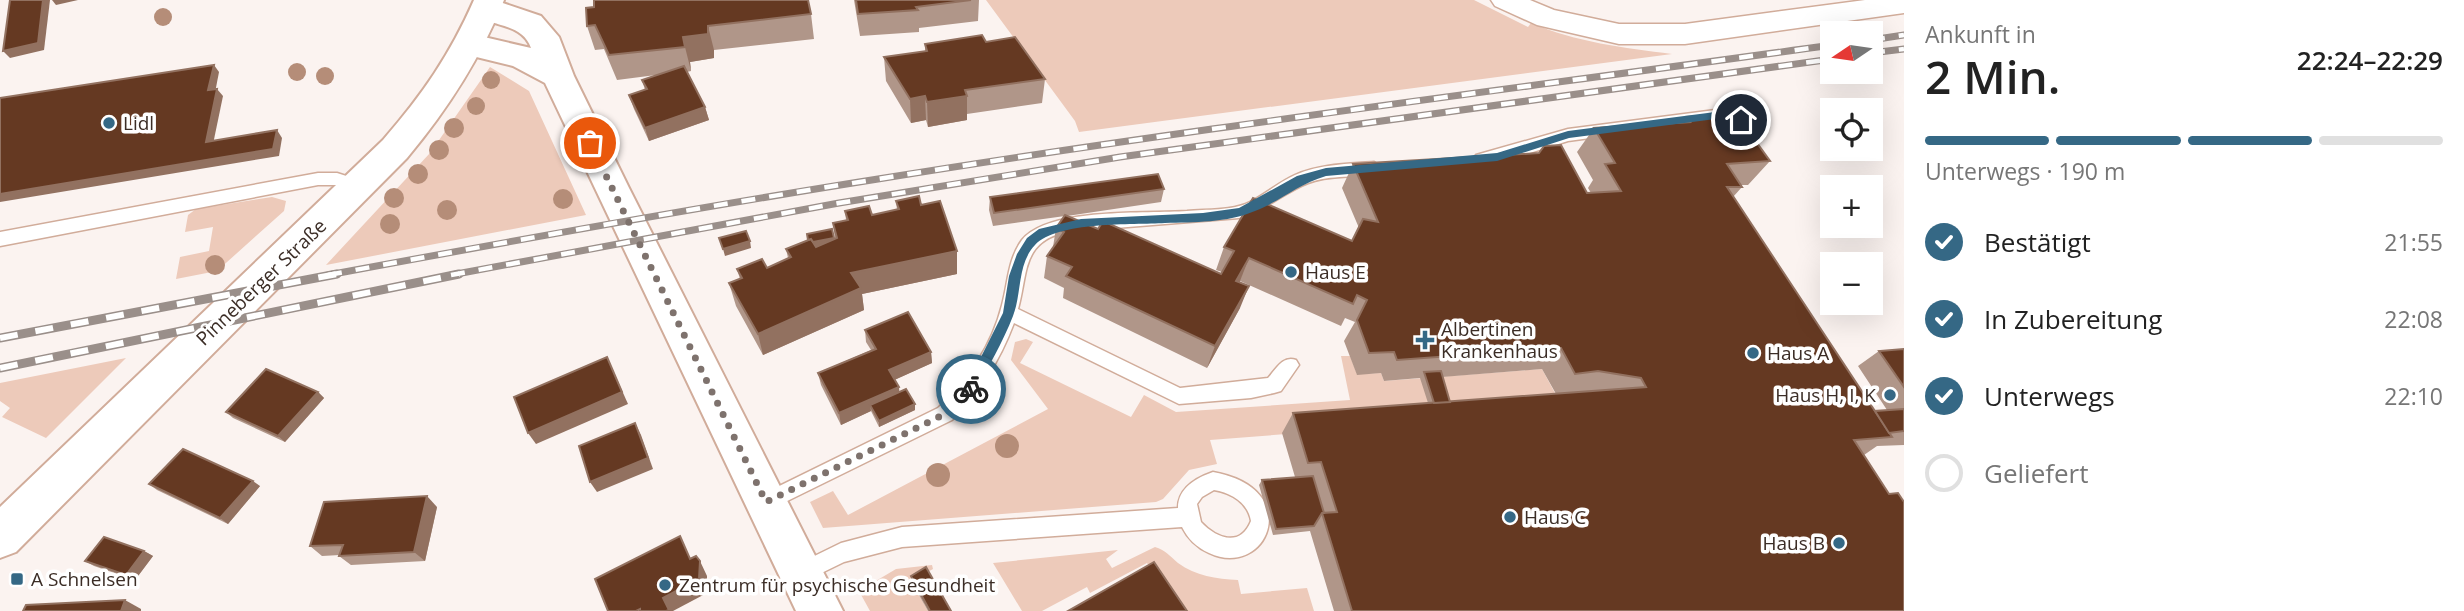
<!DOCTYPE html>
<html lang="de">
<meta charset="utf-8">
<style>
:root{--surface:#fff;--page:#f2f2f2;--text:#222;--muted:#767676;--line:#e0e0e0;--accent:#356885}
body{margin:0;font-family:"Open Sans",sans-serif;background:var(--page);color:var(--text);height:100vh;display:flex;flex-direction:column;font-size:26px;white-space:nowrap}
*{box-sizing:border-box;margin:0}
p{font-size:23px;color:var(--muted)}
.icon{flex:none;width:38px;height:38px;fill:none;stroke:currentColor;stroke-width:2;stroke-linecap:round;stroke-linejoin:round}
.map{position:relative;flex:1;overflow:hidden}
.details{display:flex;flex-direction:column;background:var(--surface);width:560px}
.details>*{flex:none}
.needle{width:46px;rotate:257deg}
.controls{position:absolute;left:1820px;top:21px;display:grid;gap:14px}
.controls a{display:grid;place-items:center;width:63px;height:63px;border-radius:0px;background:var(--surface);box-shadow:0 7px 28px #0002;font-size:35px}
.pin{position:absolute;display:grid;place-items:center;width:60px;height:60px;color:#fff;margin:-30px;border:4px solid #fff;border-radius:50%;box-shadow:0 2px 7px #0007}
.courier{position:absolute;display:grid;place-items:center;width:70px;height:70px;margin:-35px;border:5px solid #356885;border-radius:50%;background:#fff;color:#222;box-shadow:0 2px 9px #0007}
.overview em{font-style:normal;font-weight:600}
.overview div{display:flex;flex-direction:column-reverse}
.overview{display:flex;align-items:center;justify-content:space-between;height:119px;padding:0 21px}
h1{font-size:46px;font-weight:600;line-height:52px}
.bar{display:grid;grid-template-columns:repeat(4,1fr);gap:10px 7px;align-content:center;height:84px;padding:0 21px}
.bar i{height:9px;border-radius:5px;background:var(--line)}
.bar .selected{background:var(--accent)}
.bar p{grid-column:span 4}
ol{padding:0 21px;list-style:none}
li{display:flex;align-items:center;gap:21px;height:77px}
li p{margin-inline-start:auto}
li .icon{padding:7px;border-radius:50%;background:var(--accent);color:#fff;stroke-width:4}
li:last-child{color:var(--muted)}
li i{width:38px;height:38px;border:4px solid var(--line);border-radius:50%}
main{display:flex;flex:1;min-height:0}
.map>svg:first-child{display:block}
</style>
<main>
<div class="map">
<svg width="1904" height="611" viewBox="0 0 1904 611">
<rect width="100%" height="100%" fill="#fbf3f0"/>
<g fill="#edcaba">
<path d="M986,0H1474L1528,27L1531,23C1576,42 1624,48 1672,54L1079,132L1075,121Z"/>
<path d="M490,67L529,91L586,215L326,265L430,153Z"/>
<path d="M272,197L286,201L284,211L217,271L176,279L180,257L209,251L213,227L185,232L188,215L196,209Z"/>
<path d="M1026,339L1033,342L1020,363L1131,417L1144,395L1176,412L1350,400L1341,356H1350L1357,374L1381,373L1384,381L1542,369L1556,395L1579,392L1620,399L1624,408L1210,440L1217,464L1189,470L1163,499L1156,502L823,528L810,502L833,491L848,515L1048,409L1011,360L1015,342Z"/>
<path d="M126,358L46,438L2,417L10,408L0,401V383Z"/>
<path d="M1155,547C1165,550 1170,556 1178,563C1196,576 1216,579 1238,580L1241,594L1307,588L1314,611H1180L1147,563L1090,593L1087,587L1042,611H1022L993,563L1118,550L1106,559L1112,568Z"/>
<path d="M932,565L933,569L911,581L928,611H870L859,591L896,569Z"/>
</g>
<g fill="none" stroke-linecap="round" stroke-linejoin="round">
<defs>
<g id="service">
<path d="M1723,109L1760,120L1763,124L1755,130L1723,120L1568,141L1497,163L1482,165L1474,159L1476,155L1568,129Z"/>
<path d="M1374,162L1382,168L1380,172C1357,179 1331,174 1308,183C1284,192 1265,211 1239,218L1066,232C1021,242 1028,274 1018,309L1180,388L1268,378C1276,369 1283,355 1296,360L1299,365L1281,391L1274,393L1251,398L1179,404L1014,323C1000,360 980,393 952,420L773,508L766,511L759,508L756,502L759,496L938,408C968,381 992,345 1002,305C1008,283 1008,259 1022,240C1049,207 1147,214 1187,211C1206,209 1232,211 1250,202C1266,194 1279,182 1295,175C1320,164 1348,164 1374,162Z"/>
<path d="M318,173H337L365,182L367,186L359,192L337,185H318L0,246V232Z"/>
<path d="M1213,472C1307,489 1266,580 1209,553C1196,547 1188,539 1182,527L902,547L844,562L801,583L794,580L791,573L794,566L841,543L902,527L1178,508C1178,488 1196,478 1213,472ZM1214,490C1232,493 1248,503 1251,521C1240,548 1216,538 1201,522L1197,504L1202,497Z"/>
</g>
<path id="minor" d="M1491,0H1530L1554,10L1619,24H1685L1865,0H1904V13L1685,44H1619L1537,25L1495,6Z"/>
<path id="tertiary" d="M478,0H494L541,16L559,37L574,76L629,188L843,611H796L545,83L513,66L460,53L455,45L460,37L471,34L531,48C521,19 485,30 471,8Z"/>
<path id="secondary" d="M474,0H504C480,59 448,109 407,158L16,552L0,558V507L383,140C422,95 450,55 474,0Z"/>
</defs>
<use href="#service" stroke="#d1ac9a" stroke-width="3"/>
<use href="#minor" stroke="#d1ac9a" stroke-width="3"/>
<use href="#tertiary" stroke="#d1ac9a" stroke-width="4"/>
<use href="#secondary" stroke="#d1ac9a" stroke-width="4"/>
<use href="#service" fill="#fff" fill-rule="evenodd"/>
<use href="#minor" fill="#fff" fill-rule="evenodd"/>
<use href="#tertiary" fill="#fff" fill-rule="evenodd"/>
<use href="#secondary" fill="#fff" fill-rule="evenodd"/>
<defs>
<g id="rail-far1">
<path d="M1871,40L1904,35"/>
<path d="M1871,53L1904,49"/>
<path d="M328,275C511,241 694,208 878,179C1195,128 1514,89 1832,45"/>
<path d="M451,275L839,203L1120,157L1832,59"/>
</g>
<g id="rail">
<path d="M0,338L337,274"/>
<path d="M0,368L459,274"/>
</g>
</defs>
<use href="#rail-far1" stroke="#9a8f8a" stroke-width="7"/>
<use href="#rail" stroke="#9a8f8a" stroke-width="9"/>
<use href="#rail-far1" stroke="#fff" stroke-width="4.5" stroke-dasharray="14" stroke-linecap="butt"/>
<use href="#rail" stroke="#fff" stroke-width="6" stroke-dasharray="18" stroke-linecap="butt"/>
</g>
<g fill="#b58d78">
<circle cx="163" cy="17" r="9"/>
<circle cx="297" cy="72" r="9"/>
<circle cx="325" cy="76" r="9"/>
<circle cx="491" cy="80" r="9"/>
<circle cx="476" cy="106" r="9"/>
<circle cx="454" cy="128" r="10"/>
<circle cx="439" cy="150" r="10"/>
<circle cx="418" cy="174" r="10"/>
<circle cx="394" cy="198" r="10"/>
<circle cx="563" cy="199" r="10"/>
<circle cx="447" cy="210" r="10"/>
<circle cx="390" cy="224" r="10"/>
<circle cx="215" cy="265" r="10"/>
<circle cx="1007" cy="446" r="12"/>
<circle cx="938" cy="475" r="12"/>
</g>
<g fill="#b09689" fill-rule="evenodd">
<path d="M854,0H979L978,21L919,28V32L860,36Z"/>
<path d="M586,8L811,14L814,39L714,50V58L690,62L691,71L687,72L705,107L709,120L649,141L634,109L629,95L645,90L642,80L656,75L617,80L604,49L595,50L587,26Z"/>
<path d="M986,42L1045,79L1042,103L967,114V120L928,127L926,120L911,123L886,81L884,57L925,51V44Z"/>
<path d="M1686,117L1770,161L1748,185H1742V187L1733,197L1875,411L1887,410L1858,366L1879,351L1904,349V445L1877,446L1864,455L1904,611H1334L1310,531L1273,535L1259,485L1262,480L1295,477L1282,433L1293,413L1428,403L1420,378L1384,381L1381,373L1357,375L1344,341L1355,322L1345,318L1341,326L1240,281V308L1207,368L1063,298L1064,288L1044,278L1047,256L1053,247L1056,228L1065,216L993,226L989,210L990,197L1164,189L1161,202L1067,216L1098,229L1221,274L1222,272L1216,270L1224,247L1352,241L1359,228L1342,188L1353,164L1591,193L1588,188L1593,180L1577,152L1594,128L1682,123ZM1542,369L1556,394L1450,402L1442,377Z"/>
<path d="M896,201L921,205L957,251V274L862,294L864,310L763,355L736,306L729,283L740,279L737,269L767,268L788,258L786,249L835,239L833,223L846,220L845,211L872,215L897,210Z"/>
<path d="M865,330L931,352L932,363L894,380L899,387V392L915,404V410L879,427L871,411L841,425L821,385L818,373L871,350L866,342Z"/>
<path d="M318,392L324,398L285,442L233,418L226,412Z"/>
<path d="M149,484L260,486L228,524L157,490Z"/>
<path d="M437,507L425,561L351,565L339,556L340,555L322,556L310,546Z"/>
<path d="M144,551L153,556L135,580L94,566L85,561Z"/>
<path d="M911,576L951,611H928L911,581Z"/>
</g>
<g fill="#927160">
<path d="M43,0H50L44,50L10,58L3,51Z"/>
<path d="M52,0H78L56,5Z"/>
<path d="M708,26L714,50V58L690,62L691,71L685,47L683,37Z"/>
<path d="M214,65L219,72L214,98L208,90Z"/>
<path d="M217,89L223,96L212,149L206,142Z"/>
<path d="M925,96L926,120L911,123L910,99Z"/>
<path d="M967,96V120L928,127L927,102Z"/>
<path d="M705,107L709,120L649,141L645,128Z"/>
<path d="M277,130L282,138L279,156L0,202V194Z"/>
<path d="M834,238L835,245L811,250L809,243Z"/>
<path d="M750,241L751,248L725,256L723,249Z"/>
<path d="M957,251V274L862,294L864,310L763,355L758,334L851,273Z"/>
<path d="M1249,258L1240,281L1228,303L1236,281Z"/>
<path d="M1249,286L1240,308L1207,368L1215,346Z"/>
<path d="M931,352L932,363L890,382L889,370Z"/>
<path d="M607,357L628,404L536,444L528,433Z"/>
<path d="M899,387L900,399L870,405L871,411L841,425L839,413Z"/>
<path d="M318,392L324,398L285,442L278,436Z"/>
<path d="M915,404V410L879,427V421Z"/>
<path d="M635,423L641,435L653,469L597,492L590,482Z"/>
<path d="M253,481L260,486L228,524L220,518Z"/>
<path d="M427,496L437,507L425,561L414,552Z"/>
<path d="M144,551L153,556L135,580L126,575Z"/>
<path d="M700,561L707,576V593L673,611H666L663,598Z"/>
<path d="M125,600L141,609V611H121Z"/>
</g>
<g fill="#653922" stroke="#927160" stroke-width="2">
<path d="M10,0H43L38,43L3,51Z"/>
<path d="M594,0H808L811,14L708,26V34L683,37L685,47L609,55L595,25L587,26L586,8L594,7Z"/>
<path d="M856,0H971L916,7L918,10L858,14Z"/>
<path d="M982,35L986,42L1015,37L1045,79L965,90L967,96L927,102L925,96L910,99L884,57L927,51L925,44Z"/>
<path d="M214,65L208,90L217,89L206,142L277,130L273,149L0,194V98Z"/>
<path d="M684,66L705,107L645,128L629,95L647,89L642,80Z"/>
<path d="M1736,114L1770,161L1727,164L1742,187H1727L1892,437L1854,440L1889,494L1898,493L1904,502V611H1352L1322,513L1337,512L1321,462L1308,463L1293,413L1646,387L1641,378L1598,371L1575,374L1561,348L1397,360L1394,352L1369,353L1357,320L1367,300L1357,295L1353,304L1249,258L1236,281L1249,286L1215,346L1066,276L1072,267L1047,256L1064,232L1056,228L1065,215L1098,229L1103,221L1221,274L1234,251L1224,247L1253,198L1352,241L1363,219L1378,222L1353,164L1539,153L1544,146L1561,145L1587,193L1621,191L1605,164L1615,163L1594,128L1690,122L1686,117Z"/>
<path d="M1158,174L1164,189L994,213L990,197Z"/>
<path d="M919,196L921,205L940,201L957,251L851,273L861,288L758,334L729,283L742,278L737,269L762,259L767,268L791,257L786,249L811,239L816,247L837,238L833,223L848,220L845,211L869,206L872,215L899,209L896,201Z"/>
<path d="M832,229L834,238L813,242L811,239L808,240L807,234Z"/>
<path d="M746,231L750,241L723,249L719,238Z"/>
<path d="M908,312L931,352L889,370L899,387L839,413L818,373L876,349L865,330Z"/>
<path d="M1904,349V387L1879,351Z"/>
<path d="M607,357L622,392L528,433L514,397Z"/>
<path d="M266,369L318,392L278,436L226,412Z"/>
<path d="M1441,371L1450,402L1434,403L1424,372Z"/>
<path d="M906,389L915,404L879,421L870,405Z"/>
<path d="M1904,409V431L1889,433L1875,411Z"/>
<path d="M635,423L648,458L590,482L579,446Z"/>
<path d="M183,449L253,481L220,518L149,484Z"/>
<path d="M1313,476L1324,513H1322L1314,526L1276,529L1262,480Z"/>
<path d="M427,496L414,552L339,556L343,545L310,546L324,502Z"/>
<path d="M680,536L690,559L696,556L700,561L699,579L663,598L669,610L666,611H640V609L636,611H608L595,579Z"/>
<path d="M104,537L144,551L126,575L85,561Z"/>
<path d="M1154,562L1187,611H1068Z"/>
<path d="M926,567L951,611H930L911,576Z"/>
<path d="M125,600L121,611H23L26,605Z"/>
</g>
<path fill="#356885" d="M1723,111L1746,120L1741,123L1723,118L1569,138L1497,161L1326,176C1298,184 1281,201 1255,211C1227,223 1194,222 1165,223C1133,225 1057,221 1035,245C1017,264 1022,293 1013,316C1003,342 988,367 975,392L971,394L965,389L1003,313L1009,276L1017,254L1027,238L1039,229L1081,219L1203,213L1239,208L1297,176L1326,168L1497,153L1568,131Z"/>
<g fill="none" stroke-linecap="round" stroke-linejoin="round">
<path stroke="#7e726d" stroke-width="7" stroke-dasharray="0 12.6" d="M590,143L766,502L945,414L971,389"/>
</g>
<g fill="#356885" stroke="#fff" stroke-width="2.5">
<circle cx="109" cy="123" r="7"/>
<circle cx="1291" cy="272" r="7"/>
<path d="M1421.5 329.5h7v7h7v7h-7v7h-7v-7h-7v-7h7z"/>
<circle cx="1753" cy="353" r="7"/>
<circle cx="1890" cy="395" r="7"/>
<circle cx="1510" cy="517" r="7"/>
<circle cx="1839" cy="543" r="7"/>
<rect x="10" y="572" width="14" height="14" rx="3.5"/>
<circle cx="665" cy="585" r="7"/>
</g>
<g text-anchor="middle" dominant-baseline="central" stroke-width="7" stroke-linejoin="round" paint-order="stroke">
<g font-size="19" fill="#3b2d26" stroke="#fff" text-anchor="start">
<text x="123" y="123">Lidl</text>
<text x="1305" y="272">Haus E</text>
<text x="1441" y="329">Albertinen<tspan x="1441" dy="22">Krankenhaus</tspan></text>
<text x="1767" y="353">Haus A</text>
<text x="1876" y="395" text-anchor="end">Haus H, I, K</text>
<text x="1524" y="517">Haus C</text>
<text x="1825" y="543" text-anchor="end">Haus B</text>
<text x="31" y="579">A Schnelsen</text>
<text x="679" y="585">Zentrum für psychische Gesundheit</text>
</g>
<g font-size="19" fill="#3b2d26" stroke="#fff">
<text transform="translate(261 282) rotate(-44)">Pinneberger Straße</text>
</g>
</g>
</svg>
<div class="controls">
<a><svg class="needle" viewBox="-14 -14 28 28"><path d="M0-13l5 13h-10z" fill="#e53935"/><path d="M0 13l5-13h-10z" fill="#767676"/></svg></a>
<a><svg class="icon" aria-label="locate" viewBox="0 0 24 24"><circle cx="12" cy="12" r="6"/><path d="M12 2v4M12 18v4M2 12h4M18 12h4"/></svg></a>
<a>+</a>
<a>−</a>
</div>
<div class="pin" style="left:590px;top:143px;background:#ea580c"><svg class="icon" aria-label="bag" viewBox="0 0 24 24"><path d="M5 8h14l-1 12H6zM9 8a3 3 0 0 1 6 0"/></svg></div>
<div class="pin" style="left:1741px;top:120px;background:#1f2937"><svg class="icon" aria-label="home" viewBox="0 0 24 24"><path d="M3 11l9-7 9 7M6 9v11h12V9"/></svg></div>
<div class="courier" style="left:971px;top:389px"><svg class="icon" aria-label="bike" viewBox="0 0 24 24"><circle cx="6" cy="16" r="4"/><circle cx="18" cy="16" r="4"/><path d="M6 16l4-8h5l3 8M10 8l3 8H6M13 5h3"/></svg></div>
</div>
<section class="details">
<div class="overview"><div><h1>2 Min.</h1><p>Ankunft in</p></div><em>22:24–22:29</em></div>
<div class="bar"><i class="selected"></i><i class="selected"></i><i class="selected"></i><i></i><p>Unterwegs · 190 m</p></div>
<ol>
<li><svg class="icon" aria-label="check" viewBox="0 0 24 24"><path d="M5 12l5 5 9-10"/></svg>Bestätigt<p>21:55</p></li>
<li><svg class="icon" aria-label="check" viewBox="0 0 24 24"><path d="M5 12l5 5 9-10"/></svg>In Zubereitung<p>22:08</p></li>
<li><svg class="icon" aria-label="check" viewBox="0 0 24 24"><path d="M5 12l5 5 9-10"/></svg>Unterwegs<p>22:10</p></li>
<li><i></i>Geliefert</li>
</ol>
</section>
</main>
